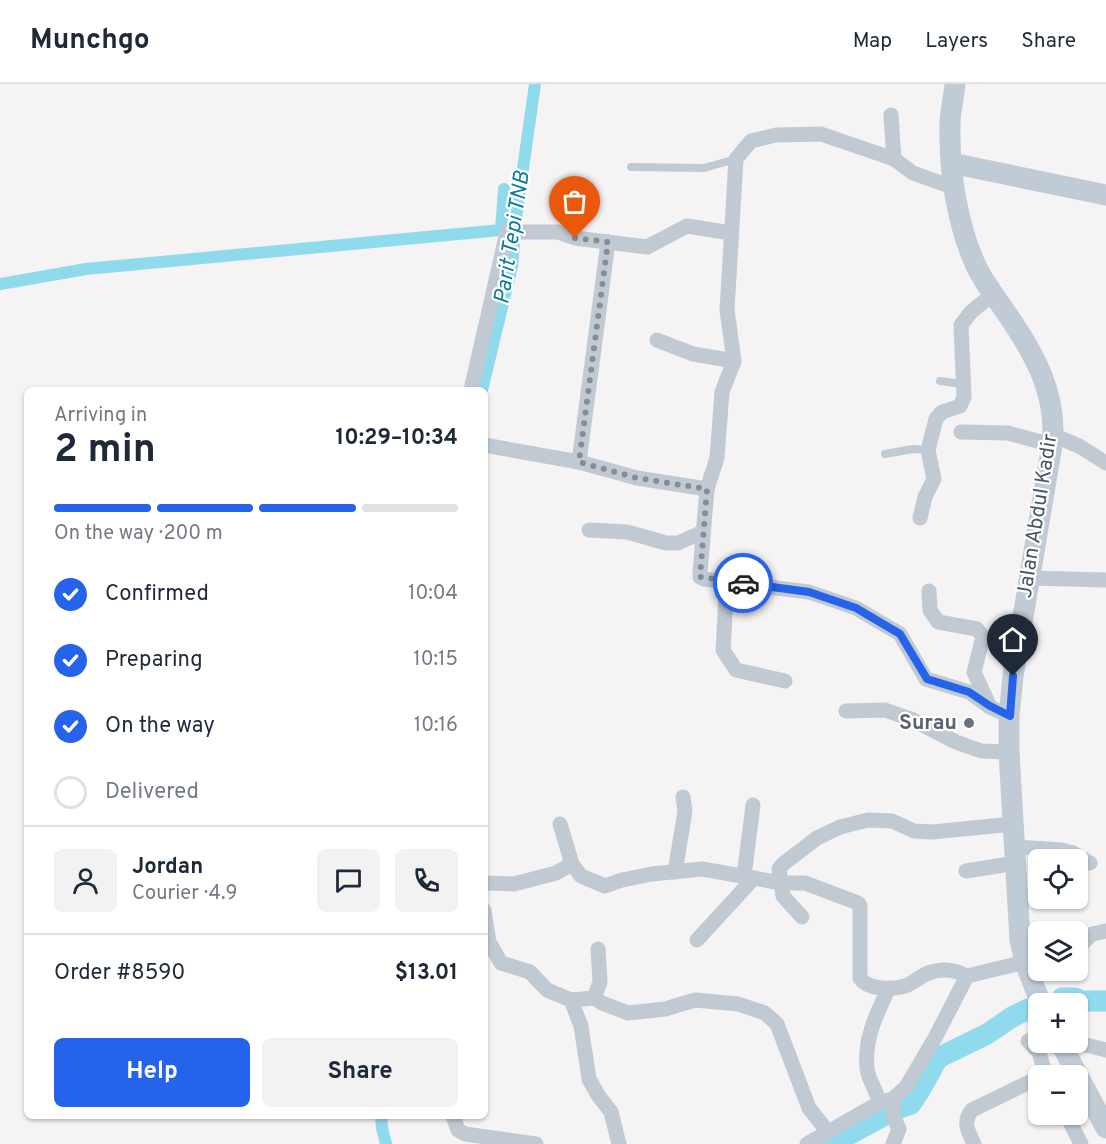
<!DOCTYPE html>
<meta charset="utf-8">
<style>
:root{--surface:#fff;--page:#f2f2f3;--text:#1f2937;--muted:#747a83;--line:#e0e1e3;--accent:#2563eb}
body{margin:0;font-family:Overpass,sans-serif;background:var(--page);color:var(--text);height:100vh;display:flex;flex-direction:column;font-size:22px;white-space:nowrap}
*{box-sizing:border-box;margin:0}
p{font-size:20px;color:var(--muted)}
.icon{flex:none;width:33px;height:33px;fill:none;stroke:currentColor;stroke-width:2;stroke-linecap:round;stroke-linejoin:round}
.map{position:relative;flex:1;overflow:hidden}
.sheet{position:absolute;left:24px;top:303px;width:464px;height:732px;display:flex;flex-direction:column;background:var(--surface);border-radius:9px;box-shadow:0 2px 4px #0004}
.sheet>*{flex:none}
.tools{position:absolute;left:1028px;top:765px;display:grid;gap:12px}
.tools a{display:grid;place-items:center;width:60px;height:60px;border-radius:9px;background:var(--surface);box-shadow:0 2px 4px #0004;font-size:30px}
.pin{position:absolute;display:grid;place-items:center;width:51px;height:51px;color:#fff;margin:-62px -26px;border-radius:50% 50% 50% 0;rotate:-45deg;box-shadow:0 0 6px #0007}
.pin .icon{rotate:45deg}
.courier{position:absolute;display:grid;place-items:center;width:60px;height:60px;margin:-30px;border:4px solid #2563eb;border-radius:50%;background:#fff;color:#222;box-shadow:0 2px 8px #0007}
.head em{font-style:normal;font-weight:700}
.head div{display:flex;flex-direction:column-reverse}
.head{display:flex;align-items:center;justify-content:space-between;height:102px;padding:0 30px}
h1{font-size:39px;font-weight:700;line-height:45px}
.bar{display:grid;grid-template-columns:repeat(4,1fr);gap:9px 6px;align-content:center;height:72px;padding:0 30px}
.bar i{height:8px;border-radius:4px;background:var(--line)}
.bar .on{background:var(--accent)}
.bar p{grid-column:span 4}
.line{display:flex;align-items:center;gap:15px;padding:0 30px;border-top:2px solid var(--line)}
.line div{flex:1}
.round{display:grid;place-items:center;flex:none;width:63px;height:63px;border-radius:9px;background:var(--page)}
ol{padding:0 30px;list-style:none}
li{display:flex;align-items:center;gap:18px;height:66px}
li p{margin-inline-start:auto}
li .icon{padding:6px;border-radius:50%;background:var(--accent);color:#fff;stroke-width:4}
li:last-child{color:var(--muted)}
li i{width:33px;height:33px;border:3px solid var(--line);border-radius:50%}
.primary-button{display:flex;gap:12px;margin-top:auto;padding:12px 30px}
.primary-button a{flex:1;height:69px;border-radius:9px;background:var(--accent);color:#fff;font-size:24px;font-weight:700;line-height:69px;text-align:center}
.primary-button a+a{background:var(--page);color:var(--text)}
header{display:flex;align-items:center;gap:36px;box-sizing:border-box;height:84px;padding:0 30px;background:var(--surface);border-bottom:2px solid var(--line)}
header strong{font-size:28px}
nav{display:flex;gap:33px;margin-inline-start:auto;font-size:21px}
.map>svg:first-child{display:block}
</style>
<header>
<strong>Munchgo</strong>
<nav><a>Map</a><a>Layers</a><a>Share</a></nav>
</header>
<div class="map">
<svg width="1106" height="1060" viewBox="0 0 1106 1060">
<rect width="100%" height="100%" fill="#f5f3f3"/>
<g fill="none" stroke-linecap="round" stroke-linejoin="round">
<g stroke="#90daee" stroke-width="12">
<path d="M0,200L86,185L501,146L504,105"/>
<path d="M482,306L512,182L517,127L535,0"/>
<path d="M381,1032L382,1044L386,1060"/>
</g>
<g stroke="#90daee" stroke-width="21">
<path d="M1062,914H1075L1081,917H1106"/>
<path d="M832,1060L894,1026L911,1020L919,1008L938,974L987,950L1012,933L1028,925"/>
</g>
<g stroke="#c1cad2" stroke-width="8">
<path d="M631,83L704,84L736,75"/>
<path d="M940,297L963,300"/>
<path d="M885,370L913,365L928,366"/>
</g>
<g stroke="#c1cad2" stroke-width="15">
<path d="M891,31L894,75"/>
<path d="M955,104L913,89L894,75L821,50L776,51L751,57L736,75L727,226L734,277L722,308L717,374L707,405L700,489V493L704,495L809,508L856,524L900,550L926,595L969,608L990,623L1009,632"/>
<path d="M657,256L693,270L734,277"/>
<path d="M471,306L507,148H558L575,154L647,163L687,142L731,149"/>
<path d="M961,348L1008,349L1052,361"/>
<path d="M1053,351L1079,362L1106,379"/>
<path d="M484,361L579,378L637,394L707,405"/>
<path d="M579,378L608,158"/>
<path d="M920,434L925,413L934,395L928,366L936,335L942,328L960,322L964,313L961,241L971,228L993,210"/>
<path d="M589,446L627,448L666,459H678L703,448"/>
<path d="M1029,494L1106,496"/>
<path d="M727,497L723,566L736,586L785,597"/>
<path d="M929,507L930,526L938,538L977,545L983,553L974,588L990,623"/>
<path d="M846,627L885,626L911,635L956,658L981,667L1009,668"/>
<path d="M560,740L572,780L581,792L605,802L622,796L652,790L702,785L781,799H805L858,819L860,822V894C868,906 892,906 905,902C912,900 919,893 926,890C940,884 954,885 967,892"/>
<path d="M1015,763L1062,766L1073,769L1090,779"/>
<path d="M966,787L1016,779"/>
<path d="M675,788L685,727L683,713"/>
<path d="M744,792L753,721"/>
<path d="M484,799L514,800L556,789L572,780"/>
<path d="M484,826L489,858L501,879L530,888L547,906L571,916L581,942L589,995L598,1011L611,1028L619,1060"/>
<path d="M802,833L783,812L779,785L783,780L817,754L840,743L868,736L892,737L914,747L932,748L1013,740"/>
<path d="M697,856L754,794"/>
<path d="M1077,865L1092,850L1106,847"/>
<path d="M594,914L602,919L628,929L665,925L695,916L738,920L765,929L777,940L809,1024L828,1048"/>
<path d="M571,916L594,914L600,898L598,865"/>
<path d="M1028,957L1039,968L1046,992"/>
<path d="M1074,958L1106,966"/>
<path d="M893,1015V1032L899,1045L893,1060"/>
<path d="M879,1019C877,1006 868,996 867,984C864,954 877,929 889,904"/>
<path d="M1066,1030L1081,1060"/>
<path d="M453,1032L458,1046L465,1050L536,1060"/>
<path d="M807,1060L879,1019L893,1015L906,1003L935,954L967,892L1025,878H1038"/>
<path d="M974,1060C968,1047 962,1038 972,1026L1038,994"/>
</g>
<g stroke="#c1cbd6" stroke-width="21">
<path d="M955,0C954,13 950,27 950,41C949,88 957,141 977,184C985,200 997,215 1007,230C1034,269 1058,311 1052,361L1013,592L1009,632V668L1020,856L1025,878L1041,920"/>
<path d="M951,79L1106,111"/>
<path d="M1060,958L1106,1044"/>
</g>
</g>
<g fill="none" stroke-linecap="round" stroke-linejoin="round">
<path stroke="#868d94" stroke-width="6" stroke-dasharray="0 10.8" d="M575,154L608,158L579,378L637,394L707,405L700,493L743,499"/>
<path stroke="#2563eb" stroke-width="8" d="M743,499L809,508L856,524L900,550L927,595L969,608L990,622L1010,632L1013,592"/>
</g>
<circle fill="#6b7280" stroke="#fff" stroke-width="2" cx="969" cy="639" r="6"/>
<g text-anchor="middle" dominant-baseline="central" stroke-width="4.5" stroke-linejoin="round" paint-order="stroke">
<g font-size="21" fill="#4a5661" stroke="#fff">
<text transform="translate(1038 432) rotate(-81)">Jalan Abdul Kadir</text>
</g>
<g font-size="21" font-weight="bold" fill="#5b616d" stroke="#fff" text-anchor="end">
<text x="957" y="639">Surau</text>
</g>
<g font-size="22" font-style="italic" fill="#0c7c9b" stroke="#fff">
<text transform="translate(513 154) rotate(-81)">Parit Tepi TNB</text>
</g>
</g>
</svg>
<div class="tools">
<a><svg class="icon" aria-label="locate" viewBox="0 0 24 24"><circle cx="12" cy="12" r="6"/><path d="M12 2v4M12 18v4M2 12h4M18 12h4"/></svg></a>
<a><svg class="icon" aria-label="layers" viewBox="0 0 24 24"><path d="M12 4l9 5-9 5-9-5zM3 14l9 5 9-5"/></svg></a>
<a>+</a>
<a>−</a>
</div>
<div class="pin" style="left:575px;top:154px;background:#ea580c"><svg class="icon" aria-label="bag" viewBox="0 0 24 24"><path d="M5 8h14l-1 12H6zM9 8a3 3 0 0 1 6 0"/></svg></div>
<div class="pin" style="left:1013px;top:592px;background:#1f2937"><svg class="icon" aria-label="home" viewBox="0 0 24 24"><path d="M3 11l9-7 9 7M6 9v11h12V9"/></svg></div>
<div class="courier" style="left:743px;top:499px"><svg class="icon" aria-label="car" viewBox="0 0 24 24"><path d="M5 17H2v-5l4-1 3-4h7l3 4 3 1v5h-3M9 17h6M6 11h13"/><circle cx="7" cy="17" r="2"/><circle cx="17" cy="17" r="2"/></svg></div>
<section class="sheet">
<div class="head"><div><h1>2 min</h1><p>Arriving in</p></div><em>10:29–10:34</em></div>
<div class="bar"><i class="on"></i><i class="on"></i><i class="on"></i><i></i><p>On the way · 200 m</p></div>
<ol>
<li><svg class="icon" aria-label="check" viewBox="0 0 24 24"><path d="M5 12l5 5 9-10"/></svg>Confirmed<p>10:04</p></li>
<li><svg class="icon" aria-label="check" viewBox="0 0 24 24"><path d="M5 12l5 5 9-10"/></svg>Preparing<p>10:15</p></li>
<li><svg class="icon" aria-label="check" viewBox="0 0 24 24"><path d="M5 12l5 5 9-10"/></svg>On the way<p>10:16</p></li>
<li><i></i>Delivered</li>
</ol>
<div class="line" style="height:108px"><a class="round"><svg class="icon" aria-label="person" viewBox="0 0 24 24"><circle cx="12" cy="8" r="4"/><path d="M4 21q1-7 8-7t8 7"/></svg></a><div><b>Jordan</b><p>Courier · 4.9</p></div><a class="round"><svg class="icon" aria-label="chat" viewBox="0 0 24 24"><path d="M4 5h16v11H9l-5 4z"/></svg></a><a class="round"><svg class="icon" aria-label="phone" viewBox="0 0 24 24"><path d="M5 4h4l2 5-3 2q2 4 5 5l2-3 5 2v4C11 20 4 13 5 4z"/></svg></a></div>
<div class="line" style="height:78px"><div>Order #8590</div><b>$13.01</b></div>
<div class="primary-button"><a>Help</a><a>Share</a></div>
</section>
</div>
